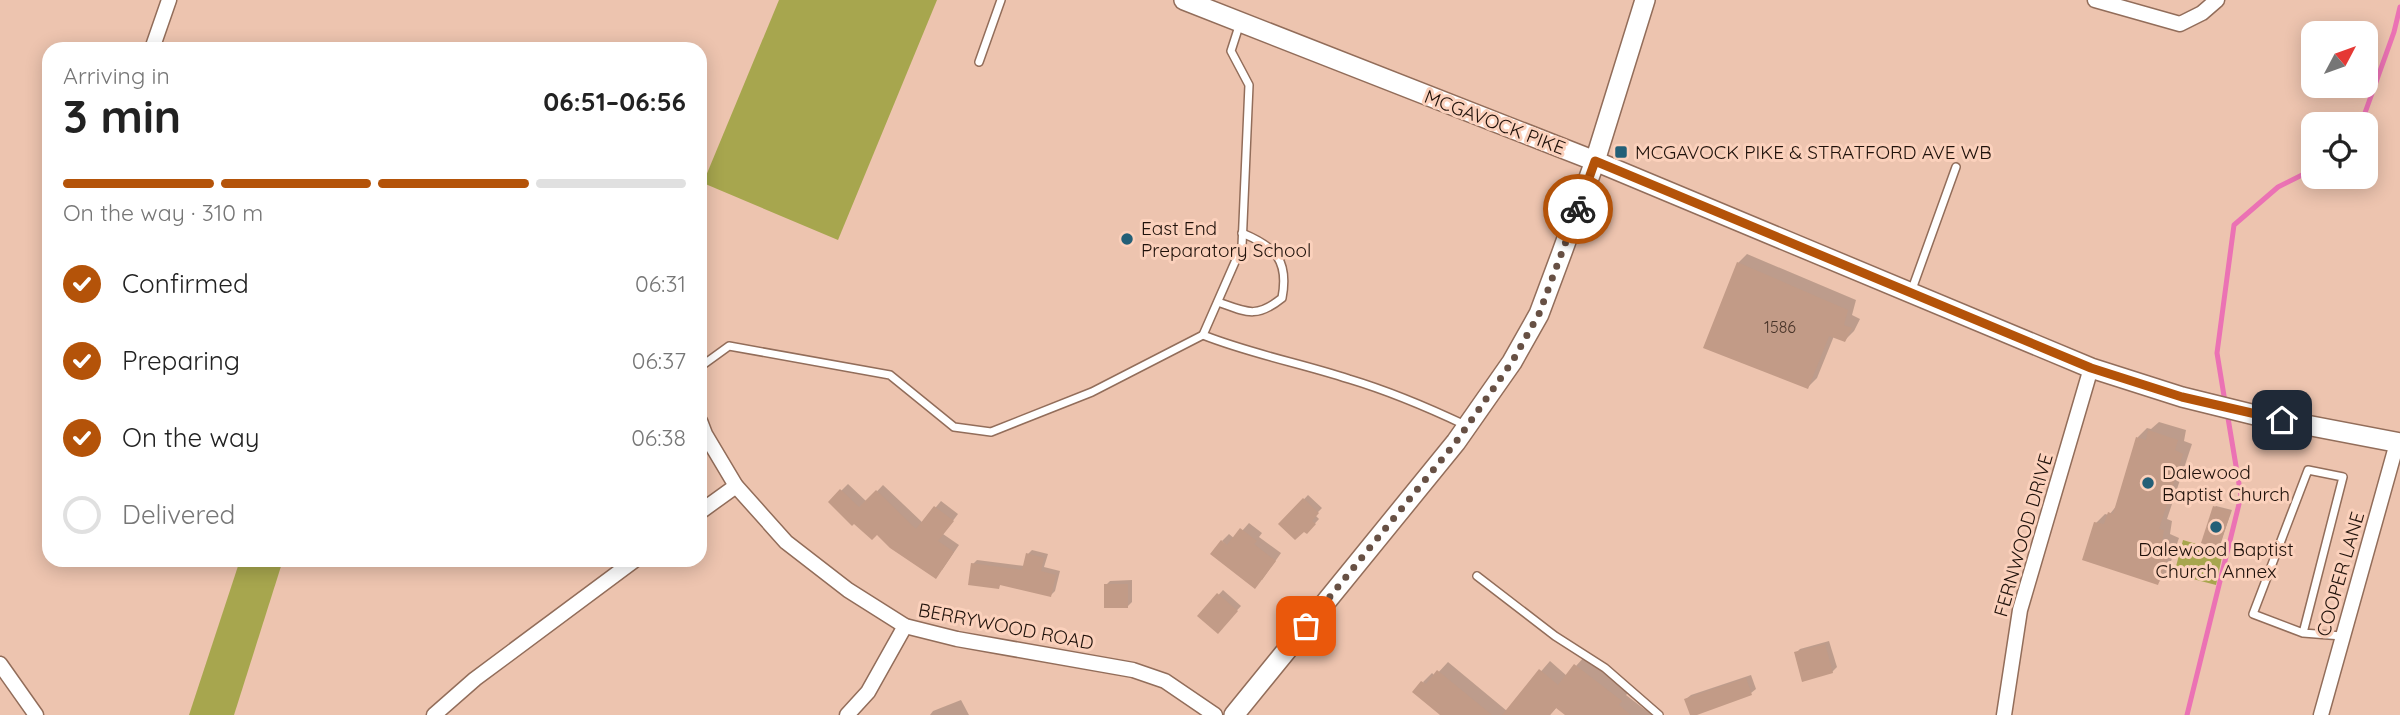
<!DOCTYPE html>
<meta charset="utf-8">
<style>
:root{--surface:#fff;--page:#f2f2f2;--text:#222;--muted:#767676;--line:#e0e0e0;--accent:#b45309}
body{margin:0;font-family:Quicksand,sans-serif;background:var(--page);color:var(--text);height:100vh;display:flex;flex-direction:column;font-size:26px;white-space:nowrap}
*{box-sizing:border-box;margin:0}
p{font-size:23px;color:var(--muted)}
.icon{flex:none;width:38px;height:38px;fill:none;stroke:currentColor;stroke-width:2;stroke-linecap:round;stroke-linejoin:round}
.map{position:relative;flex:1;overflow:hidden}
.sheet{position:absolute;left:42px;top:42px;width:665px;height:525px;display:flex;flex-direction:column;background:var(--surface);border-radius:21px;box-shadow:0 4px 18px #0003}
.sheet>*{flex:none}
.needle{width:46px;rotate:49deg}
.controls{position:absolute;left:2301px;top:21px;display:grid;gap:14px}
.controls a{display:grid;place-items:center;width:77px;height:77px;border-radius:14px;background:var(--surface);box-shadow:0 4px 18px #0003;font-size:35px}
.pin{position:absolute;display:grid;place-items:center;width:60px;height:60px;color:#fff;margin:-30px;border-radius:14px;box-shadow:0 4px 10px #0006}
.courier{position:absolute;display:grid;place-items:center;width:70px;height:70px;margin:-35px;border:5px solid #b45309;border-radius:50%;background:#fff;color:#222;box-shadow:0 2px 9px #0007}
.overview em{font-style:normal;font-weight:700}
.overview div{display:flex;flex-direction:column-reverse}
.overview{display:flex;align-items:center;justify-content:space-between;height:119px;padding:0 21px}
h1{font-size:46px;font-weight:700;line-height:52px}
.bar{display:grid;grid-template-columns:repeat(4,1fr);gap:10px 7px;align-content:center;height:84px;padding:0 21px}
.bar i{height:9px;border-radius:5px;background:var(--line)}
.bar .selected{background:var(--accent)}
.bar p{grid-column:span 4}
ol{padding:0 21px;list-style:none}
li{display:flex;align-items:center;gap:21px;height:77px}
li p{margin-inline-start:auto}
li .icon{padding:7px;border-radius:50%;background:var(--accent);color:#fff;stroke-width:4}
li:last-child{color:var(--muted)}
li i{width:38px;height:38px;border:4px solid var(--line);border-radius:50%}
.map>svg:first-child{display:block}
</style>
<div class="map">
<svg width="2400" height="715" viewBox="0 0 2400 715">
<rect width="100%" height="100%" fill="#edc4af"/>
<g fill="#a7a64e">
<path d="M779,0H937L838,240L703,183Z"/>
<path d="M2183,540L2223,552L2216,585L2174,574Z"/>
<path d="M240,560H283L234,715H189Z"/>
</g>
<g fill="#0003">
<path d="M1747,254L1856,300L1852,315L1860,319L1854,331L1845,340L1834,336L1817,378L1808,387L1738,263Z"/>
<path d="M2159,422L2186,430L2184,441L2192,444L2167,519L2172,521L2170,534L2179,538L2167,573L2158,583L2096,523L2105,514L2109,515L2118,504L2138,437L2147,428L2151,429Z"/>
<path d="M848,484L867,502L883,485L923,523L941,501L958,514L943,534L959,545L942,570L854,521L830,502Z"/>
<path d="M1308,495L1322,508L1315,515L1319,519L1307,532L1281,524Z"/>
<path d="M2216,506L2232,510L2219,547L2215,507Z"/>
<path d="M1249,523L1262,533L1259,537L1281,553L1262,580L1222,541L1229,534L1235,539Z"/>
<path d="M1032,550L1048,554L1044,567L1060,571L1055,591L1051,595L1002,583L998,587L973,564L977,560L1025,566L1028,554Z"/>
<path d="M1132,580V602L1127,607L1106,585L1110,581Z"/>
<path d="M1223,590L1241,606L1218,631L1200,615Z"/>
<path d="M1829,641L1837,667L1832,672L1796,653L1800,649Z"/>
<path d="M1585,656L1630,691L1626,695L1652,715H1567L1557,707L1550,715H1443L1423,682L1432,673L1435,676L1448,662L1507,711L1550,661L1567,676Z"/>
<path d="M1751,675L1756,689L1751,693L1692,715L1686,699L1691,695Z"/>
<path d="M961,700L969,715H930L933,711Z"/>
</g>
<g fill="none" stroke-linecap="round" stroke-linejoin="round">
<g stroke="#eb72b4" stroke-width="5">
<path d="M2361,124L2394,32L2400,7"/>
<path d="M2225,402L2217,353L2234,225L2278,187L2314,169"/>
<path d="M2187,715L2241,496L2227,412"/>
</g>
</g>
<g fill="#c29b87">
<path d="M1737,262L1848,310L1844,325L1852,328L1845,342L1829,336L1808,389L1703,348Z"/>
<path d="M2148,430L2178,440L2175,450L2183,454L2159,529L2164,530L2162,544L2171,548L2158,585L2082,560L2094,522L2104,524L2108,512L2113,514L2136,437L2146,440Z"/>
<path d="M840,489L859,507L876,490L916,529L934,506L954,521L938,541L954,552L936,579L890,548L877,535L872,540L854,524L852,526L828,502Z"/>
<path d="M1303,498L1319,513L1312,521L1316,524L1307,534L1304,532L1295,540L1278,524Z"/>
<path d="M2213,506L2231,511L2219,549L2201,543Z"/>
<path d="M1240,528L1257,541L1254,544L1276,561L1255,589L1210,554L1221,540L1227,545Z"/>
<path d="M1026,553L1044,558L1041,571L1056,575L1051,597L1000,585L999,589L968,585L971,563L1022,570Z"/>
<rect x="1104" y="584" width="24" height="24"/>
<path d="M1217,593L1238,611L1218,634L1197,616Z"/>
<path d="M1825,644L1833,673L1802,682L1794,652Z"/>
<path d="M1574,664L1622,701L1619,705L1631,715H1565L1556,708L1550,715H1502L1539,669L1558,685Z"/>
<path d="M1437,670L1492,715H1440L1412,692L1421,681L1426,684Z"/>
<path d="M1746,678L1752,695L1697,715H1690L1684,699Z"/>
</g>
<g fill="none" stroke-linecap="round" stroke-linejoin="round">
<defs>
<g id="lane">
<path d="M1240,23L1231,51L1249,85L1242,246L1203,335C1251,354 1300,363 1349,379C1389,391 1427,407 1465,425"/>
<path d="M979,62L1001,0"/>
<path d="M1911,292L1956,167"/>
<path d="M1218,302C1246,312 1256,319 1282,298C1289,261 1276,247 1242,233"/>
<path d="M700,367L729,346L890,375L954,427L991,432L1092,392L1203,335"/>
<path d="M1477,576L1555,636L1605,668L1659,715"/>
<path d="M2303,633L2343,477L2308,470L2253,614L2303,633L2342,636"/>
</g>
<g id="street">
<path d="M2095,0L2180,24L2202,13L2217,0"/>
<path d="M152,49L169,0"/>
<path d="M700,421L705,434L736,486L786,542L848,590L905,626L957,639L1133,670L1165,681L1215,715"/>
<path d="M700,512L736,486"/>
<path d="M0,664L36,715"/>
<path d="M434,715L475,679L635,560"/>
<path d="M847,715L868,692L905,626"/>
<path d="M2004,715L2020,610L2091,368"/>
<path d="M2321,715L2397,443L2400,445"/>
</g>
<g id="secondary">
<path d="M1184,0L1595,161L2091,368L2182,397L2259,416L2400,443"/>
<path d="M1234,715L1456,442L1512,362L1539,314L1561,255L1595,161L1645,0"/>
</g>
</defs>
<use href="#lane" stroke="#926d5a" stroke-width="10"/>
<use href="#street" stroke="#926d5a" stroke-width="17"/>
<use href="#secondary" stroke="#926d5a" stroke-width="22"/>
<use href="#lane" stroke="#fff" stroke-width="7"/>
<use href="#street" stroke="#fff" stroke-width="14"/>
<use href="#secondary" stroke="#fff" stroke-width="19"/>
</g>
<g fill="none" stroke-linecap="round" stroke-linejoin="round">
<path stroke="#675044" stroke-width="7" stroke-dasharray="0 12.6" d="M1306,626L1456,442L1512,362L1539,314L1578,209"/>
<path stroke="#b45309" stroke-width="9" d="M1578,209L1595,161L2091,368L2182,397L2282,420"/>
</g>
<g fill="#235f77" stroke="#fbd1bc" stroke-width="2.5">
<rect x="1614" y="145" width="14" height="14" rx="3.5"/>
<circle cx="1127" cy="239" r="7"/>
<circle cx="2148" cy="483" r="7"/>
<circle cx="2216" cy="527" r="7"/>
</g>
<g text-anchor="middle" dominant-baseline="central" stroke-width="6" stroke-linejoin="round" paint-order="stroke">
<g font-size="16" fill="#483429">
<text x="1780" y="327">1586</text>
</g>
<g font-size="19" fill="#1f110a" stroke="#fbd1bc">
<text transform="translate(1495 122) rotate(21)">MCGAVOCK PIKE</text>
<text transform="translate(2023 535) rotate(-74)">FERNWOOD DRIVE</text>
<text transform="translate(2340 574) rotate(-74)">COOPER LANE</text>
<text transform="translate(1006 626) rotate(11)">BERRYWOOD ROAD</text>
</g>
<g font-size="19" fill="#1f110a" stroke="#fbd1bc" text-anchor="start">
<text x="1635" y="152">MCGAVOCK PIKE &amp; STRATFORD AVE WB</text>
<text x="1141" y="228">East End<tspan x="1141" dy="22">Preparatory School</tspan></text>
<text x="2162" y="472">Dalewood<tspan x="2162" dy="22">Baptist Church</tspan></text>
<text x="2216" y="549" text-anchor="middle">Dalewood Baptist<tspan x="2216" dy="22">Church Annex</tspan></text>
</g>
</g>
</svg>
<div class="controls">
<a><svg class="needle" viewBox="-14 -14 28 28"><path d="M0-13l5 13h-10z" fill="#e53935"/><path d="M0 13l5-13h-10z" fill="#767676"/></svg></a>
<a><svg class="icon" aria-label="locate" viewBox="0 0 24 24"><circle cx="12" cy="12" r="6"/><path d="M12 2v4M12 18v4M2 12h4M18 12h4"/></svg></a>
</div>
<div class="pin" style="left:1306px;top:626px;background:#ea580c"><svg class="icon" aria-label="bag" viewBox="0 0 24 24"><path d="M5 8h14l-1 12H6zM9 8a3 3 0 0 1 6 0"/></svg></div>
<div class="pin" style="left:2282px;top:420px;background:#1f2937"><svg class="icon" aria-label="home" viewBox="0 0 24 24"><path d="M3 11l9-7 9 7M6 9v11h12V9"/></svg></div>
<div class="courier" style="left:1578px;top:209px"><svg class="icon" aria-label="bike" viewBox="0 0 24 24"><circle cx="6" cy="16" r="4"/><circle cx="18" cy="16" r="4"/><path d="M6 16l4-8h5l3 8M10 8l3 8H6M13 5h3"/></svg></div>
<section class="sheet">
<div class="overview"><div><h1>3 min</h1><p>Arriving in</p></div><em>06:51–06:56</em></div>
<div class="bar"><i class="selected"></i><i class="selected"></i><i class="selected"></i><i></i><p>On the way · 310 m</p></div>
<ol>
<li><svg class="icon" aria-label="check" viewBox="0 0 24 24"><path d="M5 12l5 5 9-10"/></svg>Confirmed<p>06:31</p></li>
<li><svg class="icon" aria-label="check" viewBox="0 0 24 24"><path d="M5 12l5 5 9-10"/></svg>Preparing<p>06:37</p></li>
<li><svg class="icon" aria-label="check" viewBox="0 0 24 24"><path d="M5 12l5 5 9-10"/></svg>On the way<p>06:38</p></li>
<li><i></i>Delivered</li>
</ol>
</section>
</div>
